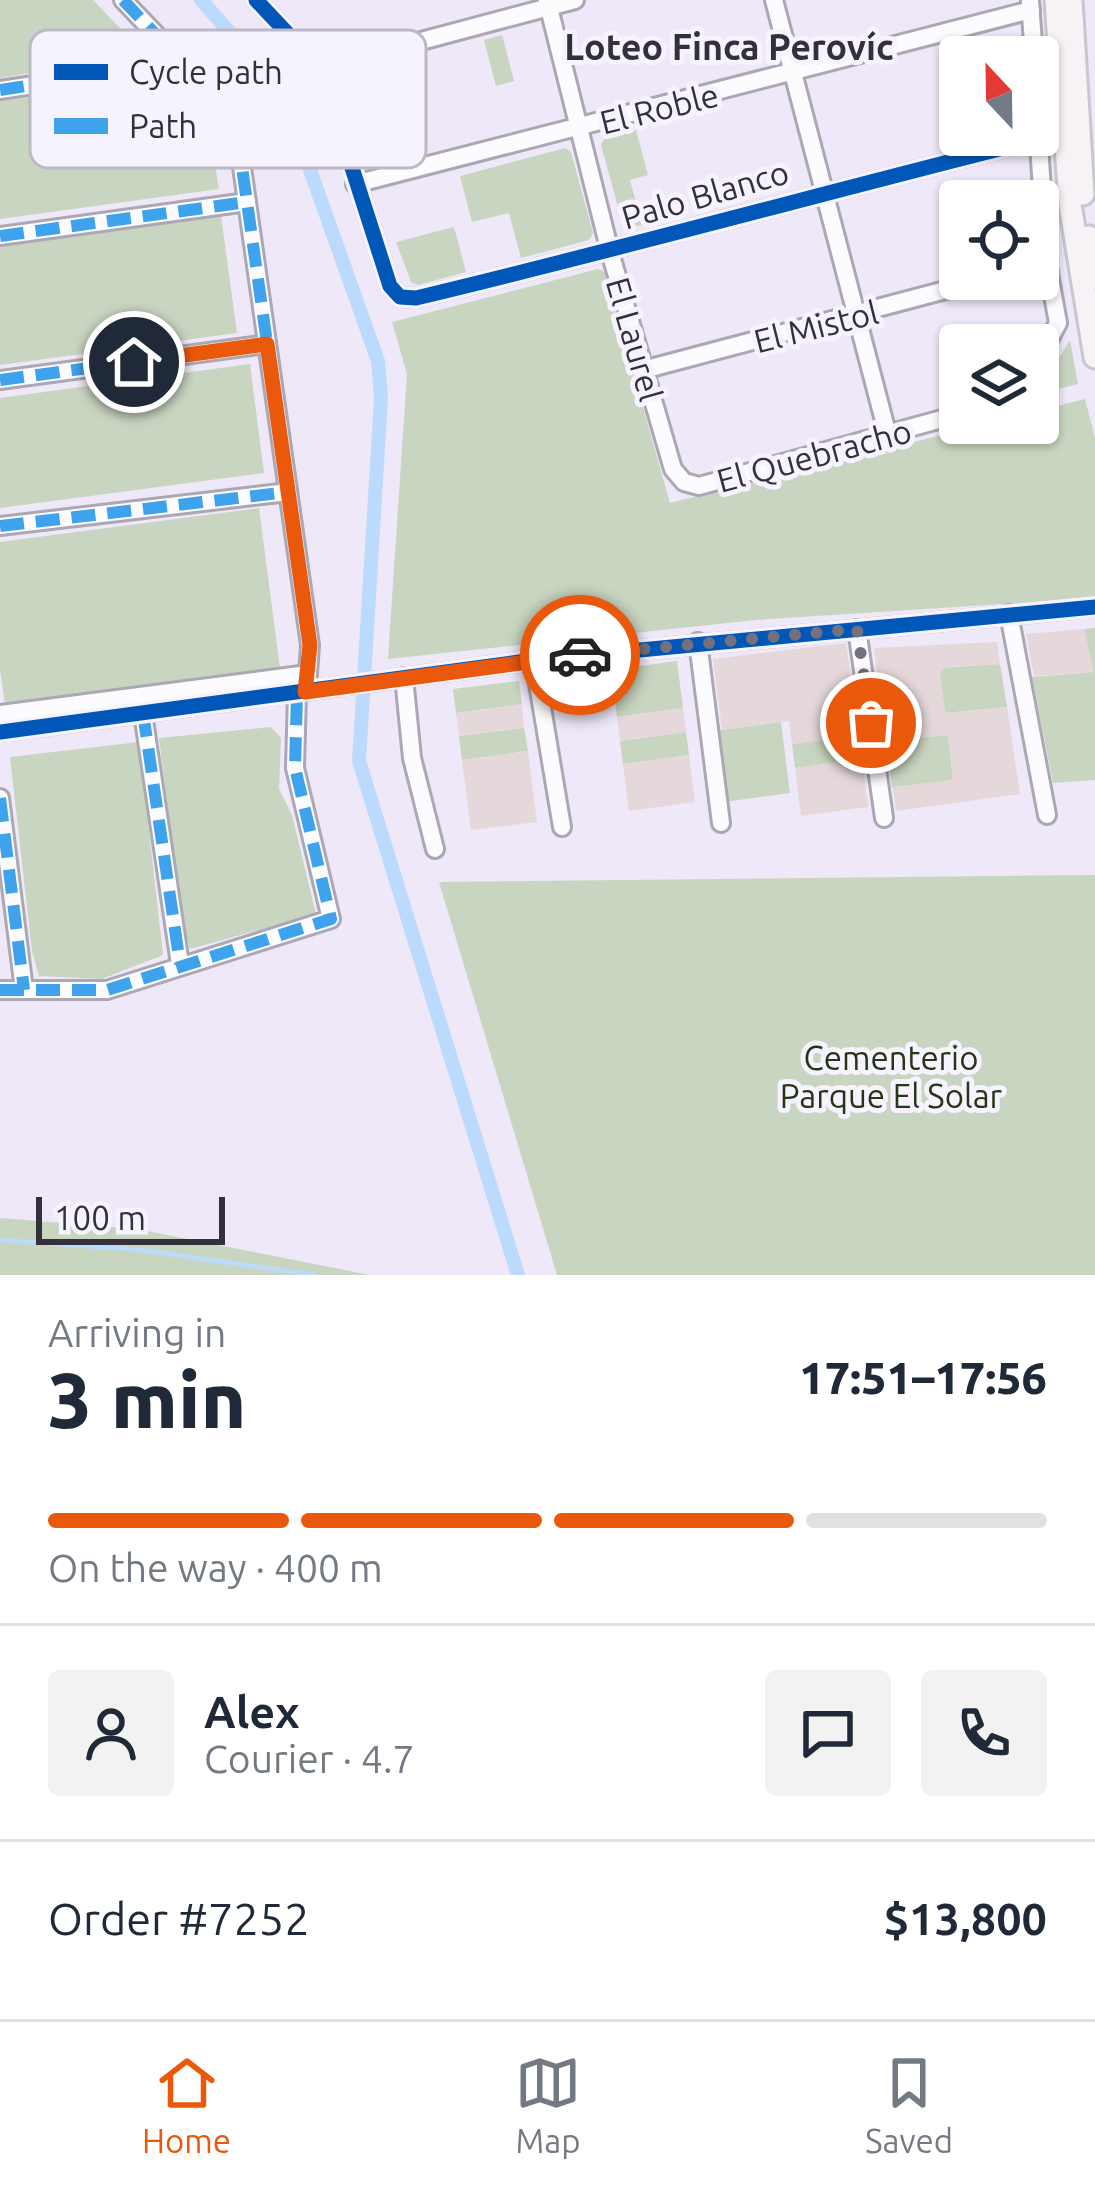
<!DOCTYPE html>
<meta charset="utf-8">
<style>
:root{--surface:#fff;--page:#f2f2f3;--text:#1f2937;--muted:#747a83;--line:#e0e1e3;--accent:#ea580c}
body{margin:0;font-family:Ubuntu,sans-serif;background:var(--page);color:var(--text);height:100vh;display:flex;flex-direction:column;font-size:45px;white-space:nowrap}
*{box-sizing:border-box;margin:0}
p{font-size:39px;color:var(--muted)}
.icon{flex:none;width:66px;height:66px;fill:none;stroke:currentColor;stroke-width:2;stroke-linecap:round;stroke-linejoin:round}
.map{position:relative;height:1275px;overflow:hidden}
.sheet{display:flex;flex-direction:column;background:var(--surface);flex:1}
.sheet>*{flex:none}
.needle{width:78px;rotate:338deg}
.controls{position:absolute;left:939px;top:36px;display:grid;gap:24px}
.controls a{display:grid;place-items:center;width:120px;height:120px;border-radius:12px;background:var(--surface);box-shadow:0 3px 9px #0004;font-size:60px}
.scale{position:absolute;left:36px;bottom:30px;width:189px;box-sizing:border-box;padding-left:12px;border:6px solid #34303b;border-top:0;font-size:33px;line-height:42px;white-space:nowrap;color:#34303b;-webkit-text-stroke:9px #f6f2fe;paint-order:stroke}
.pin{position:absolute;display:grid;place-items:center;width:102px;height:102px;color:#fff;margin:-51px;border:6px solid #fff;border-radius:50%;box-shadow:0 3px 12px #0007}
.courier{position:absolute;display:grid;place-items:center;width:120px;height:120px;margin:-60px;border:9px solid #ea580c;border-radius:50%;background:#fff;color:#222;box-shadow:0 3px 15px #0007}
.head em{font-style:normal;font-weight:800}
.head div{display:flex;flex-direction:column-reverse}
.head{display:flex;align-items:center;justify-content:space-between;height:204px;padding:0 48px}
h1{font-size:78px;font-weight:800;line-height:90px}
.bar{display:grid;grid-template-columns:repeat(4,1fr);gap:18px 12px;align-content:center;height:144px;padding:0 48px}
.bar i{height:15px;border-radius:9px;background:var(--line)}
.bar .selected{background:var(--accent)}
.bar p{grid-column:span 4}
.line{display:flex;align-items:center;gap:30px;padding:0 48px;border-top:3px solid var(--line)}
.line div{flex:1}
.round{display:grid;place-items:center;flex:none;width:126px;height:126px;border-radius:12px;background:var(--page)}
.dock{display:flex;justify-content:space-around;align-items:center;height:168px;border-top:3px solid var(--line);background:var(--surface);font-size:33px;color:var(--muted)}
.dock a{display:grid;justify-items:center;gap:6px}
.dock .selected{color:var(--accent)}
.map>svg:first-child{display:block}
</style>
<div class="map">
<svg width="1095" height="1275" viewBox="0 0 1095 1275">
<rect width="100%" height="100%" fill="#eee8f8"/>
<g fill="#c8d5c0">
<path d="M0,0H93L138,47L137,55L0,78Z"/>
<path d="M502,35L514,81L496,86L484,40Z"/>
<path d="M151,81H171C212,121 211,134 219,189L0,219V101Z"/>
<path d="M636,130L648,175L630,180L642,225L629,228L623,225L601,145L604,139Z"/>
<path d="M565,148L571,152L593,233L589,240L521,258L509,213L472,222L460,176Z"/>
<path d="M221,216L237,333L0,365V247Z"/>
<path d="M454,227L466,272L418,285L411,282L396,242Z"/>
<path d="M598,269L605,272L670,503L990,423H1038V411L1085,399L1095,438V598L756,620L388,659L407,374L392,322Z"/>
<path d="M1070,340L1078,384L1038,394V392Z"/>
<path d="M250,364L264,473L0,508V398Z"/>
<path d="M259,508L280,668L5,705L0,669V542Z"/>
<path d="M1095,628V780L1053,783L1032,677L1093,672L1084,629Z"/>
<path d="M677,661L683,708L617,717L611,670Z"/>
<path d="M1000,664L1007,707L945,713L939,668Z"/>
<path d="M519,681L522,704L456,713L453,689Z"/>
<path d="M781,722L790,793L724,802L715,731Z"/>
<path d="M271,727L281,738L279,789L292,815L316,914L190,949L181,917L159,738Z"/>
<path d="M524,728L528,751L462,760L459,736Z"/>
<path d="M686,732L689,755L623,764L620,741Z"/>
<path d="M859,735L862,759L795,768L792,744Z"/>
<path d="M948,735L953,780L892,788L886,741Z"/>
<path d="M139,742L163,955L102,979L39,976L32,951L10,757Z"/>
<path d="M1095,875V1275H557L439,882Z"/>
<path d="M0,1218L137,1229L370,1275H0Z"/>
</g>
<g fill="none" stroke-linecap="round" stroke-linejoin="round">
<path stroke="#bcdbfc" stroke-width="4.5" d="M0,1240L141,1250L314,1275"/>
<path stroke="#bcdbfc" stroke-width="14" d="M201,0L282,91L378,361L381,398L359,761L518,1275"/>
</g>
<g fill="#e5d8da">
<path d="M1084,629L1094,672L1034,676L1026,634Z"/>
<path d="M997,642L1000,664L946,667L940,673L945,713L1007,707L1020,794L896,811L893,787L953,780L948,735L886,741L874,648Z"/>
<path d="M846,643L859,735L792,744L789,721L722,730L713,659Z"/>
<path d="M522,704L524,728L459,736L456,713Z"/>
<path d="M683,708L686,732L620,741L617,717Z"/>
<path d="M528,751L537,822L471,830L462,760Z"/>
<path d="M689,755L695,802L629,811L623,764Z"/>
<path d="M862,759L868,807L801,816L795,768Z"/>
</g>
<g fill="none" stroke-linecap="round" stroke-linejoin="round">
<defs>
<g id="minor">
<path d="M123,0L228,110L237,132L310,645L308,674"/>
<path d="M256,0L320,68L390,286L400,297L416,298C625,248 831,191 1039,139"/>
<path d="M547,0L610,252L673,469L684,482L699,486L960,414"/>
<path d="M774,0L888,436"/>
<path d="M1030,1L1034,57"/>
<path d="M320,68L575,0"/>
<path d="M0,90L185,62"/>
<path d="M355,184L1031,10"/>
<path d="M0,236L247,202"/>
<path d="M1038,361L1058,323L1047,262L1038,131"/>
<path d="M643,370L987,279"/>
<path d="M0,380L267,344"/>
<path d="M0,526L288,492"/>
<path d="M1009,614L1047,815"/>
<path d="M857,629L884,818"/>
<path d="M698,642L721,823"/>
<path d="M534,660L562,827"/>
<path d="M404,677L412,758L435,849"/>
<path d="M143,713L180,964"/>
<path d="M0,714L308,674L307,681"/>
<path d="M0,732L534,660L1095,607"/>
<path d="M0,798L24,990"/>
<path d="M0,990H107L331,919L295,768L297,693"/>
</g>
<g id="major">
<path d="M1056,0L1070,204L1095,357"/>
<path d="M1071,0L1083,194"/>
<path d="M1089,237L1095,278"/>
</g>
</defs>
<use href="#minor" stroke="#aca7b4" stroke-width="22"/>
<use href="#major" stroke="#c8c6ce" stroke-width="27"/>
<use href="#minor" stroke="#fcfcfe" stroke-width="16"/>
<use href="#major" stroke="#f7f2f6" stroke-width="21"/>
<g stroke="#3ea3ec" stroke-width="12" stroke-dasharray="24 12" stroke-linecap="butt">
<path d="M123,0L228,110L237,132L310,645L308,674"/>
<path d="M0,90L185,62"/>
<path d="M0,236L247,202"/>
<path d="M0,380L267,344"/>
<path d="M0,526L288,492"/>
<path d="M143,713L180,964"/>
<path d="M0,798L24,990"/>
<path d="M0,990H107L331,919L295,768L297,693"/>
</g>
<defs>
<g id="cycleway">
<path d="M256,0L320,68L390,286L400,297L416,298C625,248 831,191 1039,139"/>
<path d="M0,732L534,660L1095,607"/>
</g>
</defs>
<use href="#cycleway" stroke="#f6f2fe" stroke-width="22"/>
<use href="#cycleway" stroke="#0057b8" stroke-width="15"/>
</g>
<g fill="none" stroke-linecap="round" stroke-linejoin="round">
<path stroke="#75707d" stroke-width="12" stroke-dasharray="0 21.6" d="M580,655L857,629L871,723"/>
<path stroke="#ea580c" stroke-width="15" d="M134,362L267,344L310,645L305,692L580,655"/>
</g>
<g text-anchor="middle" dominant-baseline="central" stroke-width="10" stroke-linejoin="round" paint-order="stroke">
<g font-size="33" fill="#34303b" stroke="#f6f2fe">
<text transform="translate(659 108) rotate(-14)">El Roble</text>
<text transform="translate(705 194) rotate(-16)">Palo Blanco</text>
<text transform="translate(816 326) rotate(-14)">El Mistol</text>
<text transform="translate(635 339) rotate(74)">El Laurel</text>
<text transform="translate(814 455) rotate(-15)">El Quebracho</text>
</g>
<g font-size="33" fill="#243614" stroke="#f6f2fe">
<text x="891" y="1057">Cementerio<tspan x="891" dy="38">Parque El Solar</tspan></text>
</g>
<g font-size="36" font-weight="bold" fill="#34303b" stroke="#f6f2fe">
<text x="729" y="46">Loteo Finca Perovíc</text>
</g>
</g>
<rect x="30" y="30" width="396" height="138" rx="18" fill="#f6f2fe" stroke="#bcb8c4" stroke-width="3"/>
<rect x="54" y="64" width="54" height="16" fill="#0057b8"/>
<rect x="54" y="118" width="54" height="16" fill="#3ea3ec"/>
<g font-size="33" fill="#34303b">
<text x="129" y="84">Cycle path</text>
<text x="129" y="138">Path</text>
</g>
</svg>
<div class="controls">
<a><svg class="needle" viewBox="-14 -14 28 28"><path d="M0-13l5 13h-10z" fill="#e53935"/><path d="M0 13l5-13h-10z" fill="#747a83"/></svg></a>
<a><svg class="icon" aria-label="locate" viewBox="0 0 24 24"><circle cx="12" cy="12" r="6"/><path d="M12 2v4M12 18v4M2 12h4M18 12h4"/></svg></a>
<a><svg class="icon" aria-label="layers" viewBox="0 0 24 24"><path d="M12 4l9 5-9 5-9-5zM3 14l9 5 9-5"/></svg></a>
</div>
<div class="scale">100 m</div>
<div class="pin" style="left:871px;top:723px;background:#ea580c"><svg class="icon" aria-label="bag" viewBox="0 0 24 24"><path d="M5 8h14l-1 12H6zM9 8a3 3 0 0 1 6 0"/></svg></div>
<div class="pin" style="left:134px;top:362px;background:#1f2937"><svg class="icon" aria-label="home" viewBox="0 0 24 24"><path d="M3 11l9-7 9 7M6 9v11h12V9"/></svg></div>
<div class="courier" style="left:580px;top:655px"><svg class="icon" aria-label="car" viewBox="0 0 24 24"><path d="M5 17H2v-5l4-1 3-4h7l3 4 3 1v5h-3M9 17h6M6 11h13"/><circle cx="7" cy="17" r="2"/><circle cx="17" cy="17" r="2"/></svg></div>
</div>
<section class="sheet">
<div class="head"><div><h1>3 min</h1><p>Arriving in</p></div><em>17:51–17:56</em></div>
<div class="bar"><i class="selected"></i><i class="selected"></i><i class="selected"></i><i></i><p>On the way · 400 m</p></div>
<div class="line" style="height:216px"><a class="round"><svg class="icon" aria-label="person" viewBox="0 0 24 24"><circle cx="12" cy="8" r="4"/><path d="M4 21q1-7 8-7t8 7"/></svg></a><div><b>Alex</b><p>Courier · 4.7</p></div><a class="round"><svg class="icon" aria-label="chat" viewBox="0 0 24 24"><path d="M4 5h16v11H9l-5 4z"/></svg></a><a class="round"><svg class="icon" aria-label="phone" viewBox="0 0 24 24"><path d="M5 4h4l2 5-3 2q2 4 5 5l2-3 5 2v4C11 20 4 13 5 4z"/></svg></a></div>
<div class="line" style="height:156px"><div>Order #7252</div><b>$13,800</b></div>
</section>
<nav class="dock">
<a class="selected"><svg class="icon" aria-label="home" viewBox="0 0 24 24"><path d="M3 11l9-7 9 7M6 9v11h12V9"/></svg>Home</a>
<a><svg class="icon" aria-label="map" viewBox="0 0 24 24"><path d="M3 6l6-2 6 2 6-2v14l-6 2-6-2-6 2zM9 4v14M15 6v14"/></svg>Map</a>
<a><svg class="icon" aria-label="saved" viewBox="0 0 24 24"><path d="M7 4h10v16l-5-4-5 4z"/></svg>Saved</a>
</nav>
